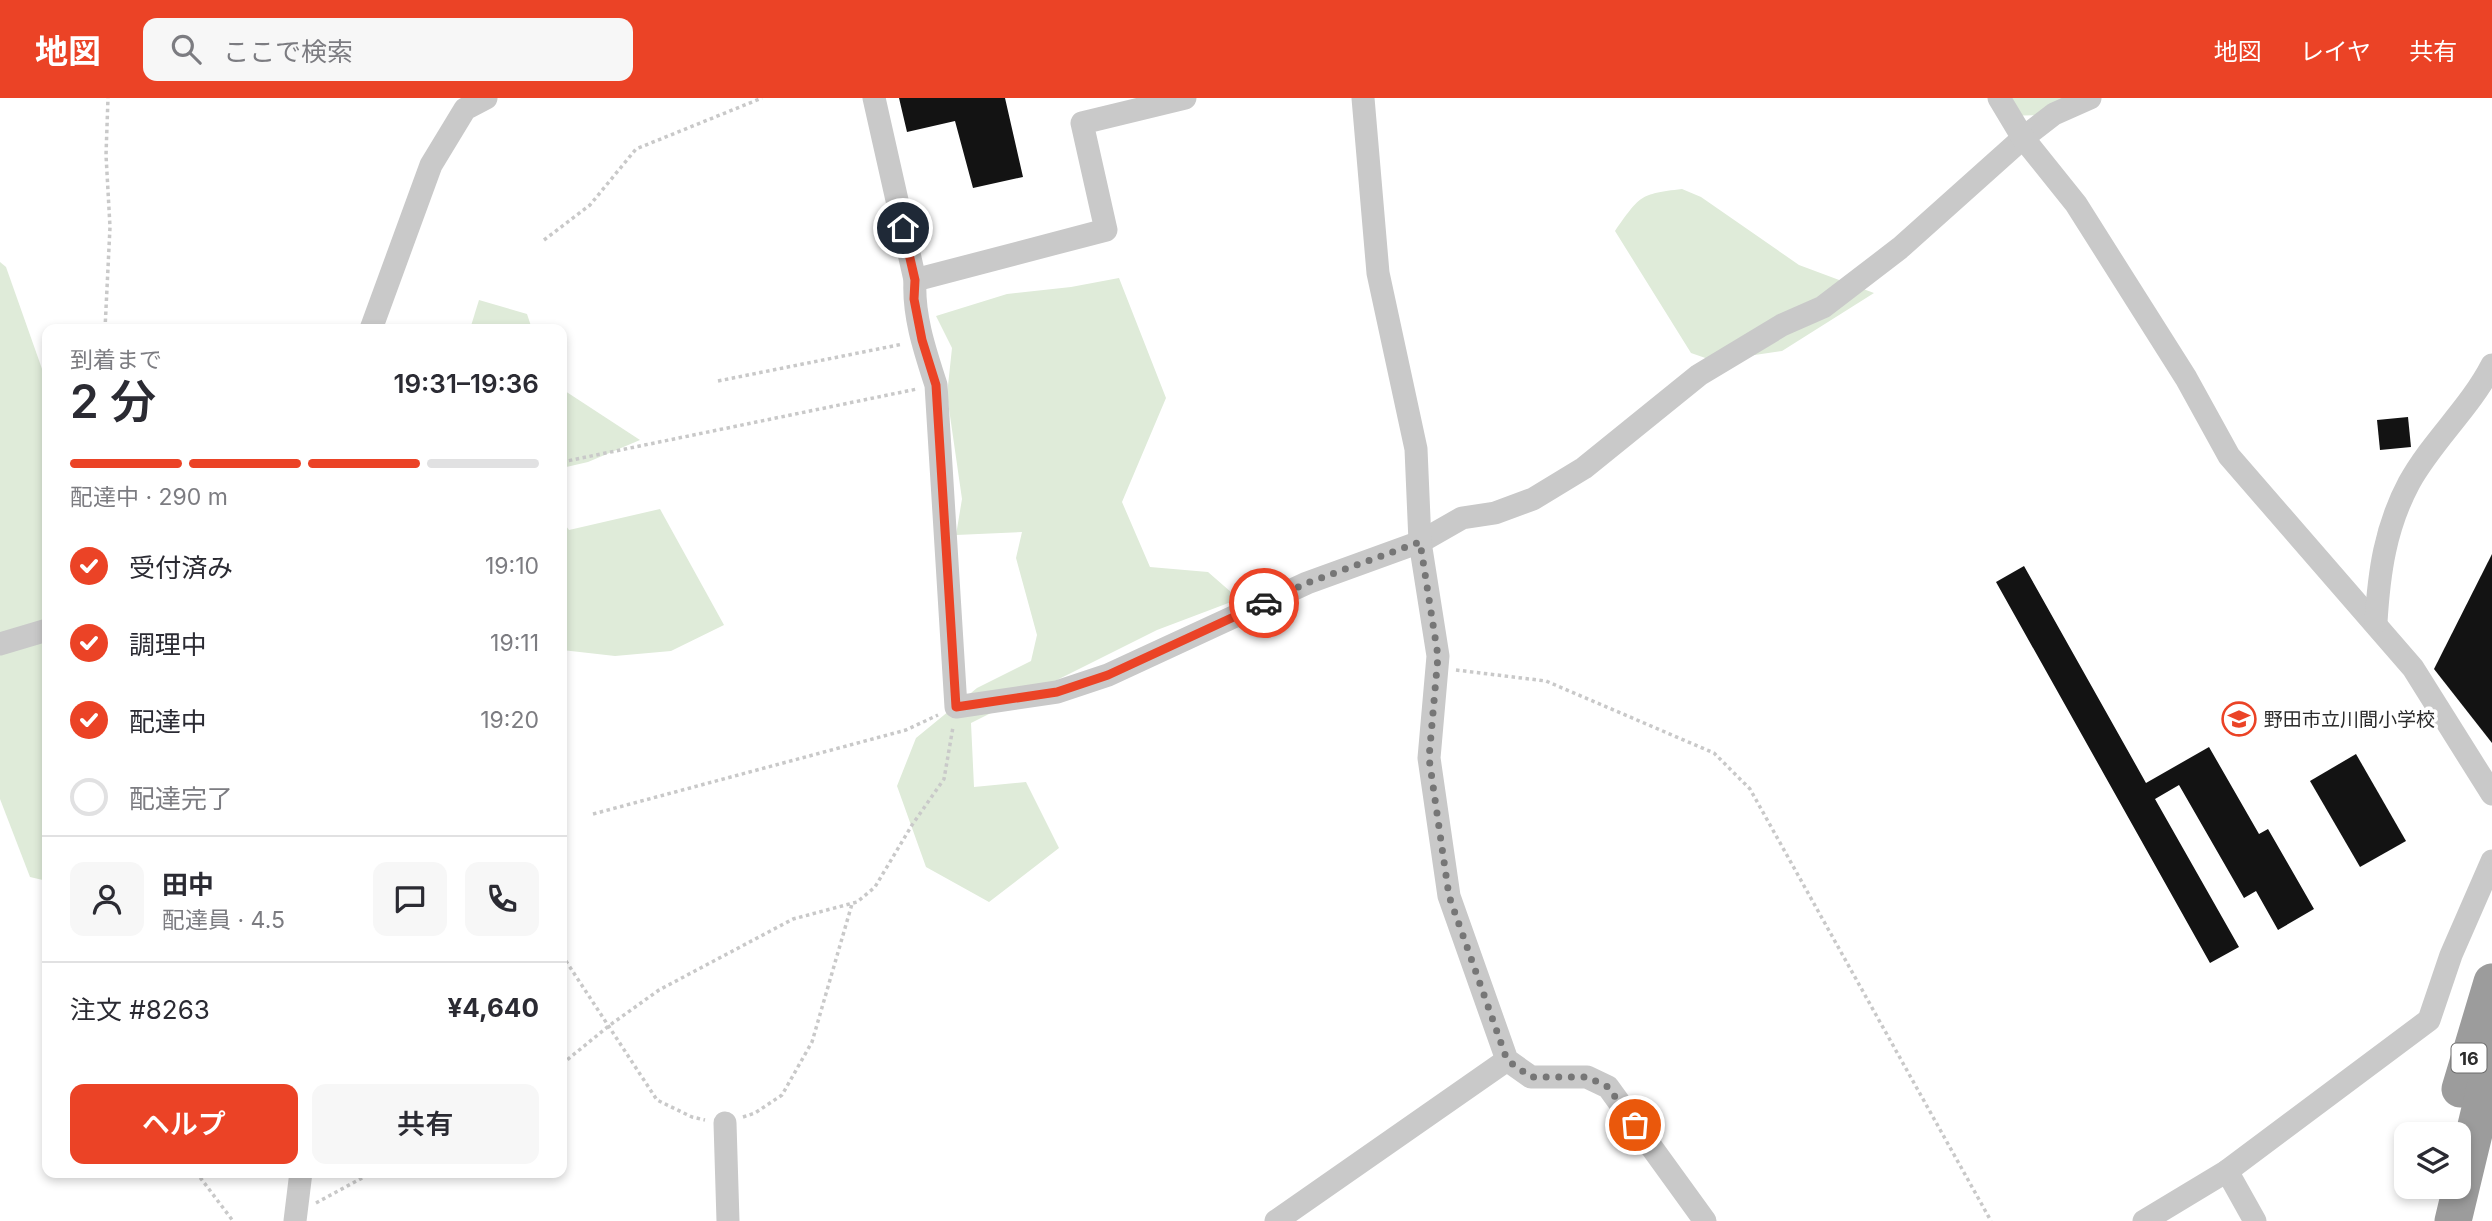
<!DOCTYPE html>
<html lang="ja">
<meta charset="utf-8">
<style>
:root{--surface:#fff;--page:#f7f7f7;--text:#2b2b33;--muted:#7c7c81;--line:#e1e1e2;--accent:#eb4326}
body{margin:0;font-family:Inter,"Noto Sans JP",sans-serif;background:var(--page);color:var(--text);height:100vh;display:flex;flex-direction:column;font-size:26px;white-space:nowrap}
*{box-sizing:border-box;margin:0}
p{font-size:23px;color:var(--muted)}
.icon{flex:none;width:38px;height:38px;fill:none;stroke:currentColor;stroke-width:2;stroke-linecap:round;stroke-linejoin:round}
.map{position:relative;flex:1;overflow:hidden}
.sheet{position:absolute;left:42px;top:226px;width:525px;height:854px;display:flex;flex-direction:column;background:var(--surface);border-radius:14px;box-shadow:0 4px 10px #0003}
.sheet>*{flex:none}
.tools{position:absolute;left:2394px;top:1024px;display:grid;gap:14px}
.tools a{display:grid;place-items:center;width:77px;height:77px;border-radius:14px;background:var(--surface);box-shadow:0 4px 10px #0003;font-size:35px}
.pin{position:absolute;display:grid;place-items:center;width:60px;height:60px;color:#fff;margin:-30px;border:4px solid #fff;border-radius:50%;box-shadow:0 2px 7px #0007}
.courier{position:absolute;display:grid;place-items:center;width:70px;height:70px;margin:-35px;border:5px solid #eb4326;border-radius:50%;background:#fff;color:#222;box-shadow:0 2px 9px #0007}
.headline em{font-style:normal;font-weight:600}
.headline div{display:flex;flex-direction:column-reverse}
.headline{display:flex;align-items:center;justify-content:space-between;height:119px;padding:0 28px}
h1{font-size:46px;font-weight:600;line-height:52px}
.bar{display:grid;grid-template-columns:repeat(4,1fr);gap:10px 7px;align-content:center;height:84px;padding:0 28px}
.bar i{height:9px;border-radius:5px;background:var(--line)}
.bar .on{background:var(--accent)}
.bar p{grid-column:span 4}
.line{display:flex;align-items:center;gap:18px;padding:0 28px;border-top:2px solid var(--line)}
.line div{flex:1}
.round{display:grid;place-items:center;flex:none;width:74px;height:74px;border-radius:14px;background:var(--page)}
ol{padding:0 28px;list-style:none}
li{display:flex;align-items:center;gap:21px;height:77px}
li p{margin-inline-start:auto}
li .icon{padding:7px;border-radius:50%;background:var(--accent);color:#fff;stroke-width:4}
li:last-child{color:var(--muted)}
li i{width:38px;height:38px;border:4px solid var(--line);border-radius:50%}
.action{display:flex;gap:14px;margin-top:auto;padding:14px 28px}
.action a{flex:1;height:80px;border-radius:14px;background:var(--accent);color:#fff;font-size:28px;font-weight:600;line-height:80px;text-align:center}
.action a+a{background:var(--page);color:var(--text)}
header{display:flex;align-items:center;gap:42px;box-sizing:border-box;height:98px;padding:0 35px;background:var(--accent);color:#fff}
header strong{font-size:33px}
nav{display:flex;gap:38px;margin-inline-start:auto;font-size:24px}
.search{width:490px;height:63px;background:var(--page);display:flex;align-items:center;gap:18px;box-sizing:border-box;padding:0 24px;border-radius:14px;color:var(--muted);font-size:26px}
.map>svg:first-child{display:block}
</style>
<header>
<strong>地図</strong>
<div class="search"><svg class="icon" aria-label="search" viewBox="0 0 24 24"><circle cx="10" cy="10" r="6"/><path d="M15 15l6 6"/></svg>ここで検索</div>
<nav><a>地図</a><a>レイヤ</a><a>共有</a></nav>
</header>
<div class="map">
<svg width="2492" height="1123" viewBox="0 0 2492 1123">
<rect width="100%" height="100%" fill="#fff"/>
<g fill="#dfebd9">
<path d="M1995,0H2088L2039,17L2001,18Z"/>
<path d="M1682,91L1701,99L1799,167L1874,195L1782,253L1714,263L1691,255L1615,133C1640,98 1639,96 1682,91Z"/>
<path d="M0,164L6,169L47,285V783L30,779L0,701Z"/>
<path d="M1119,180L1166,300L1122,404L1150,469L1208,474L1239,501L1157,532L971,625L974,689L1026,684L1059,750L989,804L926,769L897,688L916,640L977,590L1031,563L1037,537L1016,460L1022,434L956,437L962,401L947,297L952,250L936,218L1007,196L1071,189Z"/>
<path d="M479,202L527,216L532,231H470Z"/>
<path d="M562,291L640,342L588,364L562,370Z"/>
<path d="M660,411L724,527L671,553L615,558L562,552V423L569,432Z"/>
</g>
<g fill="#131313">
<path d="M899,0H1005L1023,79L973,90L955,23L907,34Z"/>
<path d="M2408,319L2411,349L2380,352L2377,322Z"/>
<path d="M2492,456V645L2434,571Z"/>
<path d="M2024,468L2146,685L2209,649L2259,736L2268,731L2314,811L2278,832L2256,793L2244,800L2179,687L2155,701L2239,849L2210,865L1996,484Z"/>
<path d="M2356,656L2406,743L2360,769L2310,683Z"/>
</g>
<g fill="none" stroke-linecap="round" stroke-linejoin="round">
<g stroke="#c9c9c9" stroke-width="3.5" stroke-dasharray="3.5 3.5" stroke-linecap="butt">
<path d="M544,142L590,107L636,51L762,0"/>
<path d="M105,231L110,129L106,57L108,0"/>
<path d="M718,283L903,246"/>
<path d="M562,364L917,291"/>
<path d="M1456,572L1546,583L1714,655L1750,691L1991,1123"/>
<path d="M593,716L906,632L938,617"/>
<path d="M562,857L657,1002L692,1019L705,1022"/>
<path d="M562,966L610,927L659,892L793,821L857,804L875,789L912,727L944,681L953,629"/>
<path d="M743,1019L755,1015L782,997L812,944L852,806"/>
<path d="M196,1074L233,1123"/>
<path d="M316,1105L373,1074"/>
</g>
<g stroke="#c9c9c9" stroke-width="23">
<path d="M874,0L915,182C913,218 925,253 936,287L956,609L1057,594L1108,577L1307,485L1420,444L1462,420L1495,415L1533,401L1584,370L1699,277L1782,227L1823,209L1900,150L2023,40L2054,16L2090,0"/>
<path d="M1363,0L1378,175L1416,351L1420,444L1438,558L1429,660L1449,798L1507,962L1531,979H1587L1608,989L1705,1123"/>
<path d="M1999,0L2023,40L2076,106L2186,280L2229,358L2413,570L2492,696"/>
<path d="M915,182L1106,132L1082,25L1185,0"/>
<path d="M371,231L431,67L465,11L486,0"/>
<path d="M2376,524C2379,475 2385,430 2409,385C2432,343 2470,310 2492,267"/>
<path d="M0,546L47,532"/>
<path d="M725,1025L728,1123"/>
<path d="M2227,1073L2255,1123"/>
<path d="M295,1123L301,1074"/>
<path d="M1276,1123L1507,962"/>
<path d="M2144,1123L2227,1073L2429,922L2451,857L2492,763"/>
</g>
<g stroke="#9c9c9c" stroke-width="37">
<path d="M2460,991L2492,884"/>
<path d="M2453,1123L2492,961"/>
</g>
<path stroke="#c9c9c9" stroke-width="3.5" stroke-dasharray="3.5 3.5" stroke-linecap="butt" d="M2481,763L2492,769"/>
</g>
<g fill="none" stroke-linecap="round" stroke-linejoin="round">
<path stroke="#767676" stroke-width="7" stroke-dasharray="0 12.6" d="M1264,505L1307,485L1420,444L1438,558L1429,660L1449,798L1507,962L1531,979H1587L1608,989L1635,1027"/>
<path stroke="#eb4326" stroke-width="9" d="M903,130L915,182L914,201L922,242L936,287L956,609L1057,594L1108,577L1264,505"/>
</g>
<defs>
<symbol id="school-ring" viewBox="-11 -11 22 22"><circle r="9.5" fill="#fff" stroke="#eb4326" stroke-width="1.5"/><path d="M0-5L7-2L0 1L-7-2ZM-4 1L0 2.5L4 1V4Q0 6-4 4Z" fill="#eb4326"/></symbol>
</defs>
<g fill-rule="evenodd">
<use href="#school-ring" x="2220" y="602" width="38" height="38"/>
</g>
<g text-anchor="middle" dominant-baseline="central" stroke-width="7" stroke-linejoin="round" paint-order="stroke">
<rect fill="#fff" stroke="#6b6b6b" stroke-width="2" x="2451.5" y="945.5" width="35" height="29" rx="5"/>
<g font-size="18" font-weight="bold" fill="#2c2c2c">
<text x="2469" y="960">16</text>
</g>
<g font-size="19" fill="#2c2c2c" stroke="#fff" text-anchor="start">
<text x="2264" y="621">野田市立川間小学校</text>
</g>
</g>
</svg>
<div class="tools">
<a><svg class="icon" aria-label="layers" viewBox="0 0 24 24"><path d="M12 4l9 5-9 5-9-5zM3 14l9 5 9-5"/></svg></a>
</div>
<div class="pin" style="left:1635px;top:1027px;background:#ea580c"><svg class="icon" aria-label="bag" viewBox="0 0 24 24"><path d="M5 8h14l-1 12H6zM9 8a3 3 0 0 1 6 0"/></svg></div>
<div class="pin" style="left:903px;top:130px;background:#1f2937"><svg class="icon" aria-label="home" viewBox="0 0 24 24"><path d="M3 11l9-7 9 7M6 9v11h12V9"/></svg></div>
<div class="courier" style="left:1264px;top:505px"><svg class="icon" aria-label="car" viewBox="0 0 24 24"><path d="M5 17H2v-5l4-1 3-4h7l3 4 3 1v5h-3M9 17h6M6 11h13"/><circle cx="7" cy="17" r="2"/><circle cx="17" cy="17" r="2"/></svg></div>
<section class="sheet">
<div class="headline"><div><h1>2 分</h1><p>到着まで</p></div><em>19:31–19:36</em></div>
<div class="bar"><i class="on"></i><i class="on"></i><i class="on"></i><i></i><p>配達中 · 290 m</p></div>
<ol>
<li><svg class="icon" aria-label="check" viewBox="0 0 24 24"><path d="M5 12l5 5 9-10"/></svg>受付済み<p>19:10</p></li>
<li><svg class="icon" aria-label="check" viewBox="0 0 24 24"><path d="M5 12l5 5 9-10"/></svg>調理中<p>19:11</p></li>
<li><svg class="icon" aria-label="check" viewBox="0 0 24 24"><path d="M5 12l5 5 9-10"/></svg>配達中<p>19:20</p></li>
<li><i></i>配達完了</li>
</ol>
<div class="line" style="height:126px"><a class="round"><svg class="icon" aria-label="person" viewBox="0 0 24 24"><circle cx="12" cy="8" r="4"/><path d="M4 21q1-7 8-7t8 7"/></svg></a><div><b>田中</b><p>配達員 · 4.5</p></div><a class="round"><svg class="icon" aria-label="chat" viewBox="0 0 24 24"><path d="M4 5h16v11H9l-5 4z"/></svg></a><a class="round"><svg class="icon" aria-label="phone" viewBox="0 0 24 24"><path d="M5 4h4l2 5-3 2q2 4 5 5l2-3 5 2v4C11 20 4 13 5 4z"/></svg></a></div>
<div class="line" style="height:91px"><div>注文 #8263</div><b>¥4,640</b></div>
<div class="action"><a>ヘルプ</a><a>共有</a></div>
</section>
</div>
